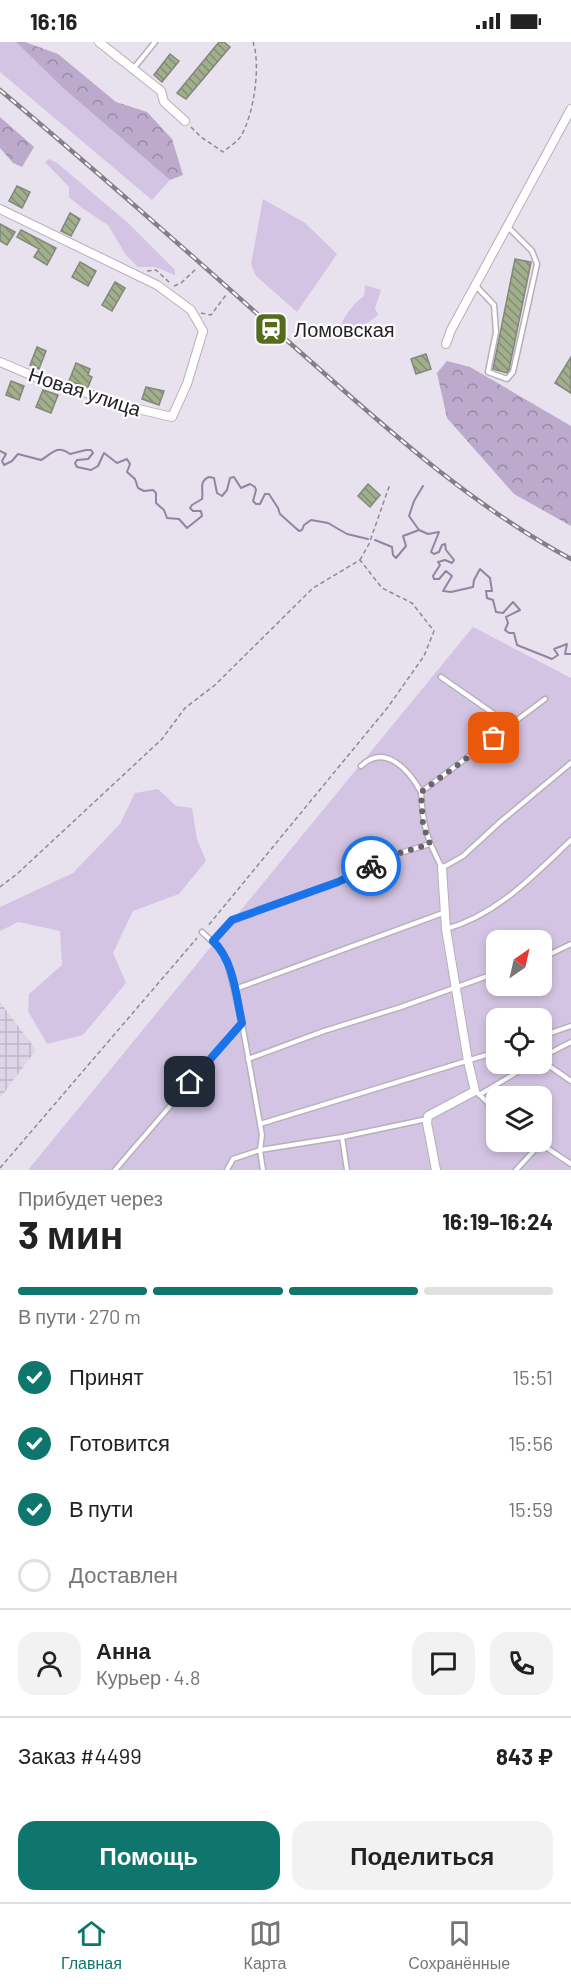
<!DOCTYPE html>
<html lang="ru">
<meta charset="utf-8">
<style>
:root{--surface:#fff;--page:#f2f2f2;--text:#222;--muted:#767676;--line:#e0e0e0;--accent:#0f766e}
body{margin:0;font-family:Barlow,sans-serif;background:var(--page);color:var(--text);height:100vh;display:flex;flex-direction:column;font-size:22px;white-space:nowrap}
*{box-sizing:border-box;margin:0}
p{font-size:20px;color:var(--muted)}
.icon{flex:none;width:33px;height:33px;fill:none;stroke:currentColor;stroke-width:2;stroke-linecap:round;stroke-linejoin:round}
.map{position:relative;height:1128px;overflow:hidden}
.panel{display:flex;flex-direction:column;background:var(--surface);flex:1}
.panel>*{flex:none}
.needle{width:39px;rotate:34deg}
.fabs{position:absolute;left:486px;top:888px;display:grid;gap:12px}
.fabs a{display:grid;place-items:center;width:66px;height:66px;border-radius:12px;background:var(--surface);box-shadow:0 3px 9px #0003;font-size:30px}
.pin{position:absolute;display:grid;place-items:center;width:51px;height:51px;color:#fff;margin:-26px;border-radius:12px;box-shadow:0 3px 9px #0006}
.courier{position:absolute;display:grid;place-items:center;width:60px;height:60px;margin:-30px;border:4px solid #1a73e8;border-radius:50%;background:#fff;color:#222;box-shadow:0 2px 8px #0007}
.head em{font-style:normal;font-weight:700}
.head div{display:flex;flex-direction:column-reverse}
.head{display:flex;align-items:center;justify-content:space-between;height:102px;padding:0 18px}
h1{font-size:39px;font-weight:700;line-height:45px}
.bar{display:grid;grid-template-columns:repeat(4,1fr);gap:9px 6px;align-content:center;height:72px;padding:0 18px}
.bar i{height:8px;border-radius:4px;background:var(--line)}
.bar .active{background:var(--accent)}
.bar p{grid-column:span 4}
.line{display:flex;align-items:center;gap:15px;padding:0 18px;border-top:2px solid var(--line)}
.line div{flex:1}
.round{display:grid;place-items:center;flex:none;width:63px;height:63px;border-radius:18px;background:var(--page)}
ol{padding:0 18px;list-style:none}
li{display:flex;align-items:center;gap:18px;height:66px}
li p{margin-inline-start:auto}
li .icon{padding:6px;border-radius:50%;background:var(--accent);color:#fff;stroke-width:4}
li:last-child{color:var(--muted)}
li i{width:33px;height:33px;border:3px solid var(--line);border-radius:50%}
.primary-button{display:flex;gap:12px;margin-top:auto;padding:12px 18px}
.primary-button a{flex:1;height:69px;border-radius:18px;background:var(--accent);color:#fff;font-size:24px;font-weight:700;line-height:69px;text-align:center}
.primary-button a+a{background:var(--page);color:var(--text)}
.status{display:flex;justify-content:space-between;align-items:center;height:42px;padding:0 30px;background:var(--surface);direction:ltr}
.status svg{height:16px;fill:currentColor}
.dock{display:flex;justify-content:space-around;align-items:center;height:84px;border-top:2px solid var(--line);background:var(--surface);font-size:16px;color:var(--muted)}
.dock a{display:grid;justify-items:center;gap:3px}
.dock .active{color:var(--accent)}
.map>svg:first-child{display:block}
</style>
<div class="status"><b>16:16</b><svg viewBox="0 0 49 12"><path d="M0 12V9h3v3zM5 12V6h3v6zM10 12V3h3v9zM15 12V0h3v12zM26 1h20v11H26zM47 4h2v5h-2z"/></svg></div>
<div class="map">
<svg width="571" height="1128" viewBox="0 0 571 1128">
<defs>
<pattern id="industrial-grid" width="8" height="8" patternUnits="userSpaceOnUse" patternTransform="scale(1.5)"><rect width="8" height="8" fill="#dfd4e8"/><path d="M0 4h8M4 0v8" fill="none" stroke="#bfb6c7"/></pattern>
<pattern id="forest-crowns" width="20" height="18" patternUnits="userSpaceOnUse" patternTransform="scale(1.5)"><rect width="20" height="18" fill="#bbaacb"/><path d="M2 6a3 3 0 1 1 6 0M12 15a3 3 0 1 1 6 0" fill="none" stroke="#988aa5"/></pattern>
<pattern id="building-back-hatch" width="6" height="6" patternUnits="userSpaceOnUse" patternTransform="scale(1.5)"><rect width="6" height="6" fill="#a1af8d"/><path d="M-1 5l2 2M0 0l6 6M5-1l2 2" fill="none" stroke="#838e73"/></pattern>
</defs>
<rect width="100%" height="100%" fill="#e8e1ee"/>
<path fill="url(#industrial-grid)" d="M0,960L36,1008L0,1056Z"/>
<g fill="#d4c4e3" fill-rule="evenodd">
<path d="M0,0H16L63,46L170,138L152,158L0,30Z"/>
<path d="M49,117L57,121L127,180L175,228V233L155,225H138L126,213L108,183L82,166L69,155V145L45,120Z"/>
<path d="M263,157L305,181L337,212L297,270L256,234L251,222Z"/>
<path d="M365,243L381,248L375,266L378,273L366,282L353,286L346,296L338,291C343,276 351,263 364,254Z"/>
<path d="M473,585L571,636V1128H28ZM496,898H542V944H496ZM496,976H542V1022H496ZM496,1054H542V1100H496Z"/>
<path d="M158,747L176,764L192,766L197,797L206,819L179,852L133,869L113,911L126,941L83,993L47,1002L28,969L29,952L62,923L60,889L18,880L0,889V865L73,831L120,782L135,751Z"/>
</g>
<g fill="url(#forest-crowns)">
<path d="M16,0H25L58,12L116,60L147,70L172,97L183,133L170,138L63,46Z"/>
<path d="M0,75L34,105L22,125L13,121L0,106Z"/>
<path d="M447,319L470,325L571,384V484L514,452L447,376L437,331Z"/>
</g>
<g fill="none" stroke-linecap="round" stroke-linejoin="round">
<g stroke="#9483a3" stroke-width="2">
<path d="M0,409L6,412L2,419L4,423L12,419L18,412L41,418C52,412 56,402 70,412L86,408H91L93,411L88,417L77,418L75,421L77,425L91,428L98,424L104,411L117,421L127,417L130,422L127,430L135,437L138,446L144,449L153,448L156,451V461L164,468L167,476L179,477L187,486L202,474L201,469H193L190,466L192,463L202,457C204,447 198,440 209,435L214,436L217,451L222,454L227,448L230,436L234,435L241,446L250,442L255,445L256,448L253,459L256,462H260L265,452H269L278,466L280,472L299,489L302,488L304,483L311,478L328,481L347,492L368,497"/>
<path d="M419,488L409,474L414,459L423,444"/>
<path d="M375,498L392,505L393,513L396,516L406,504L403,494L419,488L428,492L439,490L431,510L434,512L439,510L442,503L445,502L446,508L454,518L452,521L445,518L438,520L440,523L433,534L434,537H439L446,529L452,534L443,549L451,550L473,545L474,538L480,527L490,536L492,549H486L487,556L493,558L496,570L503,571L513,560L520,568L506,575L508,581L505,588L509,591H514L517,603L552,617L558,613L554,607L567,602L565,612H571"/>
</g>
</g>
<g fill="url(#building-back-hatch)" stroke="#82877b" stroke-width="1.5">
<path d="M219,0H224L230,5L186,57L177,51Z"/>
<path d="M170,12L179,19L162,40L154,33Z"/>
<path d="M17,144L30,150L22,166L9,159Z"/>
<path d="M70,171L80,177L71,194L61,189Z"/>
<path d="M0,182L15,190L7,203L0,199Z"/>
<path d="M21,188L56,206L47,223L34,215L39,207L17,195Z"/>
<path d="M515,217L531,220L509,328L507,331L493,327Z"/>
<path d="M80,220L96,229L88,244L72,235Z"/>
<path d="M115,240L125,246L112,269L102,263Z"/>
<path d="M37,305L46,309L39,327L30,323Z"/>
<path d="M426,312L431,327L416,332L411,317Z"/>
<path d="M571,315V351L555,341Z"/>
<path d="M76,321L90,327L88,333L92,335L88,345L69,339Z"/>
<path d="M11,339L24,344L19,358L6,353Z"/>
<path d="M146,345L164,349L159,363L142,357Z"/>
<path d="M43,348L58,353L51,371L36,365Z"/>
<path d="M368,442L380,453L370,465L358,454Z"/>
</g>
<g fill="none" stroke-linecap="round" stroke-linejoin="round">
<defs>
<g id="service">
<path d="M134,26L155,0"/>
<path d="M476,244L494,263L496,290L488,330L507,337L513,330L537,222L532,209L507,184"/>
<path d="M441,635L510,683"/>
<path d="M545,657L421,750C423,784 426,795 442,826L463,814L500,780L571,721"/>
<path d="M361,724C385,701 409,728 421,750"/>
<path d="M446,887C497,873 534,833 571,798"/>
<path d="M202,890L220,907L227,919L242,981L262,1093L260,1108L233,1117L227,1128"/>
<path d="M213,899L232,878L338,840L390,814L430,802"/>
<path d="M542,916L571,902"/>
<path d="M235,947L443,871"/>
<path d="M542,994L571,984"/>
<path d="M542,1015L571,1000"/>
<path d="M248,1017L324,989L401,965L496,931"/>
<path d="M542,1019L571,1039"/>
<path d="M478,1051L496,1069"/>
<path d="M479,1053L531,1022"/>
<path d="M260,1082L496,1010"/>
<path d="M342,1095L347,1128"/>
<path d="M538,1100L571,1122"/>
<path d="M115,1128L241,982"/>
<path d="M263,1128L260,1108L342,1095L427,1077"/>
<path d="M516,1128L541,1101"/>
</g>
<g id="minor">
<path d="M99,0L161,49L164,60L185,79"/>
<path d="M0,167L157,243L191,268L203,289L187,342L172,375L112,361L84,350L52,342L0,320"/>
<path d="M446,302L451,288L571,67"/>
<path d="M436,1128L427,1081L428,1074L475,1049L468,1019L446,887L442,826"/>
</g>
</defs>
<use href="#service" stroke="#b6afbc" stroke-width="7"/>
<use href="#minor" stroke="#b6afbc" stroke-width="10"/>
<g stroke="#8e8a92" stroke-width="1.5" stroke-dasharray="4.5 3" stroke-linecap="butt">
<path d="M191,85L201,95L223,110C229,105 237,100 241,94C254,72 261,23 253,0"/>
<path d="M147,229L156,228L170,241"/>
<path d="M174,244L181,241L196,227"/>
<path d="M201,271L211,273L226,253"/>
<path d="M360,518L369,502L390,442"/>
<path d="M0,845L17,832L162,697L185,666L215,643L313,546L360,518L382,546L412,561L434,589L424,614L388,665L207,885"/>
<path d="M0,1126L197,896"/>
</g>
<use href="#service" stroke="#fff" stroke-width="4"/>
<use href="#minor" stroke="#fff" stroke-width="8"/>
<defs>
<path id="rail" d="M0,48C99,131 195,216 291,302C382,382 464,459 571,517"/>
</defs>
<use href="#rail" stroke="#847f88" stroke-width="4.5"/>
<use href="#rail" stroke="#fff" stroke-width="2" stroke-dasharray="7" stroke-linecap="butt"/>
</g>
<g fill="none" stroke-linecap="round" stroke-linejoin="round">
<path stroke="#69656c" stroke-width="6" stroke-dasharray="0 10.8" d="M371,824L390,814L430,802L423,783L421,750L494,696"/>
<path stroke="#1a73e8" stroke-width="8" d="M190,1040L242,981C236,954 234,919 213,899L232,878L338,840L371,824"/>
</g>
<defs>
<symbol id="station-square" viewBox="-11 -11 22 22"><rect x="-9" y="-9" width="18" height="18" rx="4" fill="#536c1e" stroke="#fff"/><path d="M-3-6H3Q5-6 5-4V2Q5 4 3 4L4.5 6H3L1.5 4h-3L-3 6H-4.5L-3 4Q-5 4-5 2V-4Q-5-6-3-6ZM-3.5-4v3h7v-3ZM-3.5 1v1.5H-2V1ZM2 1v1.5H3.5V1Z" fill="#fff"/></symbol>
</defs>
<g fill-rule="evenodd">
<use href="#station-square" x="252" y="268" width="38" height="38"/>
</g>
<g text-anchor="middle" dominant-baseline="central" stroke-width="4.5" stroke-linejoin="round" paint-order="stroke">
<g font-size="20" fill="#242226" stroke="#fff" text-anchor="start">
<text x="294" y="287">Ломовская</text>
</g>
<g font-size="20" fill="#242226" stroke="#fff">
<text transform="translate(85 349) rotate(18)">Новая улица</text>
</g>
</g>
</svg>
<div class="fabs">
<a><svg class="needle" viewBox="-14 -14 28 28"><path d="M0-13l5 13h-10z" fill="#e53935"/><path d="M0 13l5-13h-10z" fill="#767676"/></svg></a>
<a><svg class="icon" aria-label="locate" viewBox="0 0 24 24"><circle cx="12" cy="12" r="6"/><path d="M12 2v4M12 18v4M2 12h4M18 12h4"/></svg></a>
<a><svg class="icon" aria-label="layers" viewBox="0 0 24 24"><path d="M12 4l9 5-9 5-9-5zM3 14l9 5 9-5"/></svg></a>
</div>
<div class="pin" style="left:494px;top:696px;background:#ea580c"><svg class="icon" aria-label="bag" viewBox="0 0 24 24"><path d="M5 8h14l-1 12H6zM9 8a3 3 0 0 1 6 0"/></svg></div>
<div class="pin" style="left:190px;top:1040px;background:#1f2937"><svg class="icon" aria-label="home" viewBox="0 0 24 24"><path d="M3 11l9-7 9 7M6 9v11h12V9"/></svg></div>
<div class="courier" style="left:371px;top:824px"><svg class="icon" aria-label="bike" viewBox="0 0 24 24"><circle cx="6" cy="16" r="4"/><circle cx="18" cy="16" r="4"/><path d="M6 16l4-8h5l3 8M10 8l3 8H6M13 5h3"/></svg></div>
</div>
<section class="panel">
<div class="head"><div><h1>3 мин</h1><p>Прибудет через</p></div><em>16:19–16:24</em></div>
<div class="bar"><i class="active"></i><i class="active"></i><i class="active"></i><i></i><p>В пути · 270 m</p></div>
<ol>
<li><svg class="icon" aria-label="check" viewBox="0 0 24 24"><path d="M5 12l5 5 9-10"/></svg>Принят<p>15:51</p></li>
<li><svg class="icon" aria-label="check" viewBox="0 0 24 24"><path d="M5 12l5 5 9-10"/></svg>Готовится<p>15:56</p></li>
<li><svg class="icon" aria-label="check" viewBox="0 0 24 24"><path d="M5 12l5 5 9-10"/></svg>В пути<p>15:59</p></li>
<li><i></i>Доставлен</li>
</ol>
<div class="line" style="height:108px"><a class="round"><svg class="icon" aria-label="person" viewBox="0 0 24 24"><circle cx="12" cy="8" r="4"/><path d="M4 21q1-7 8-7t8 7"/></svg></a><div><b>Анна</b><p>Курьер · 4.8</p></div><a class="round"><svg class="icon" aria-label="chat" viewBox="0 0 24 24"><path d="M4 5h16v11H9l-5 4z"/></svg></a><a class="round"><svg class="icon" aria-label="phone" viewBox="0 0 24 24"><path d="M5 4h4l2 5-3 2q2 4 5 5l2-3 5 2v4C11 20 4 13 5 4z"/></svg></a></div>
<div class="line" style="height:78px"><div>Заказ #4499</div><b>843 ₽</b></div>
<div class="primary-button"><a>Помощь</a><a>Поделиться</a></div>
</section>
<nav class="dock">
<a class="active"><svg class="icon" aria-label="home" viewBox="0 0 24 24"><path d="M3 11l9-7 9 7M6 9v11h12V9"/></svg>Главная</a>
<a><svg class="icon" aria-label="map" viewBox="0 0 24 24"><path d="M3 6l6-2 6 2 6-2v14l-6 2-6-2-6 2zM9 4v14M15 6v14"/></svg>Карта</a>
<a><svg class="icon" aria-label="saved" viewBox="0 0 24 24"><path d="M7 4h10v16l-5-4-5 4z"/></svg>Сохранённые</a>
</nav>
